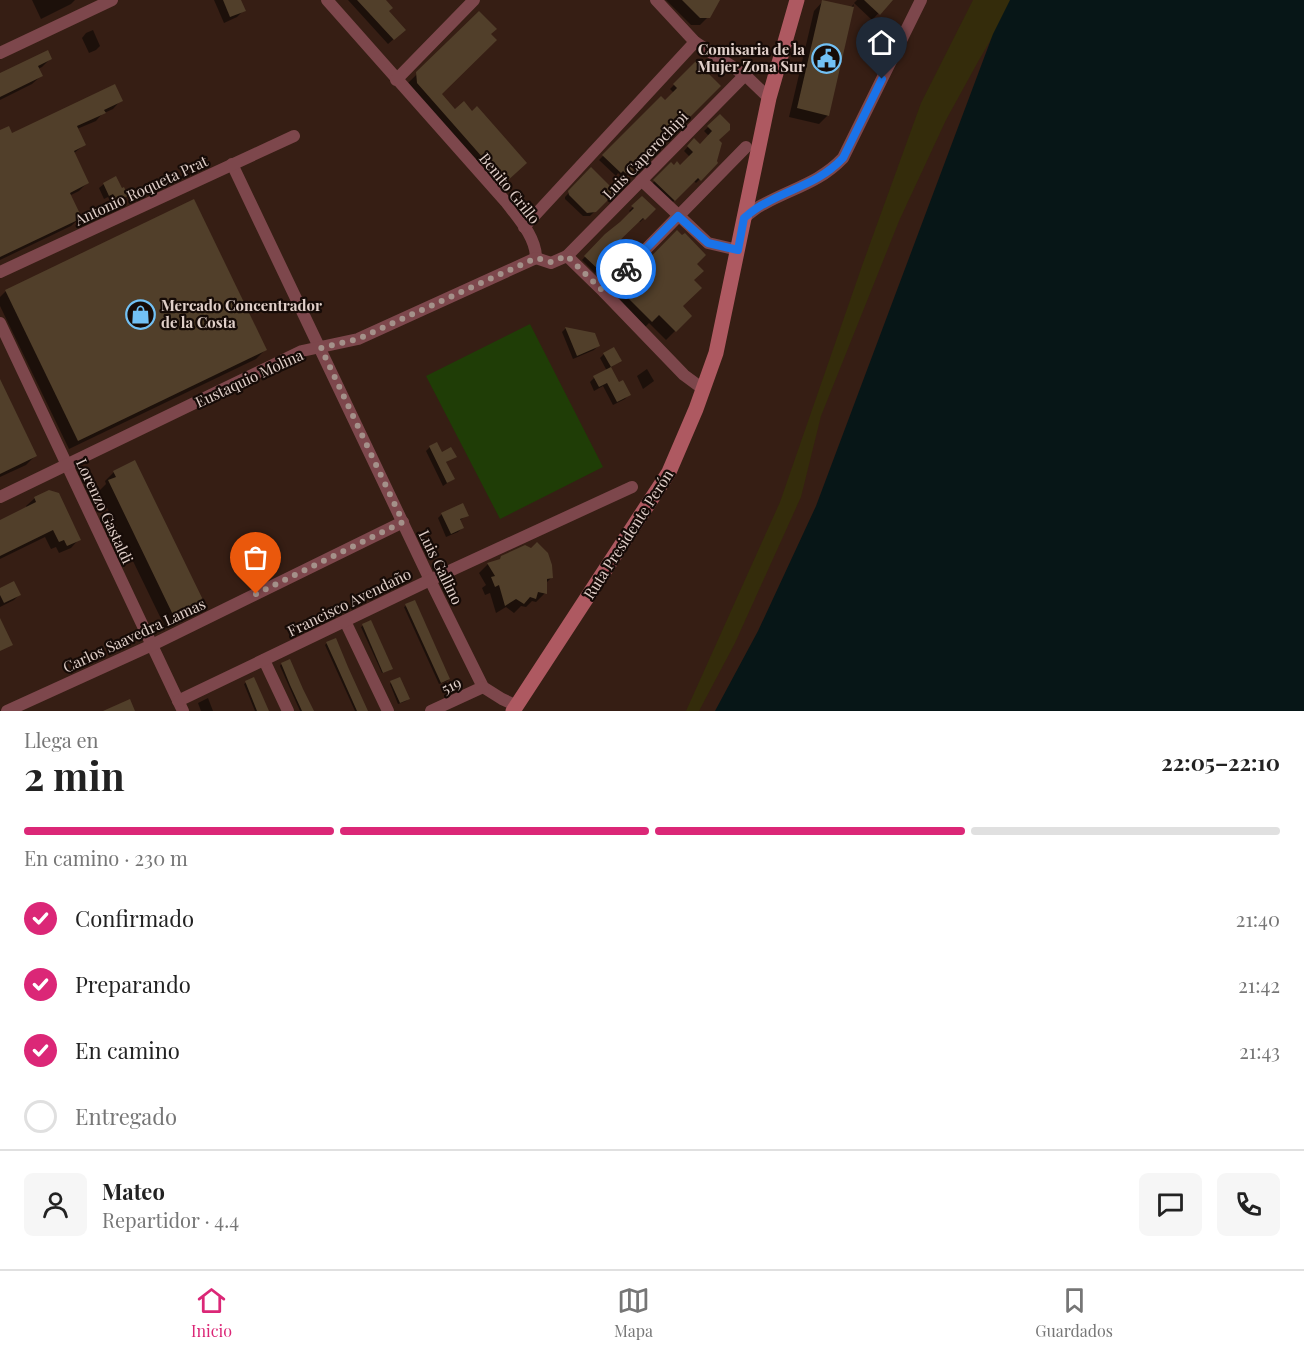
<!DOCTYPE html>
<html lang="es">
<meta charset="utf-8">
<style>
:root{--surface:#fff;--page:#f6f6f6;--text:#222;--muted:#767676;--line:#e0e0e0;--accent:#db2777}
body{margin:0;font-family:"Playfair Display",serif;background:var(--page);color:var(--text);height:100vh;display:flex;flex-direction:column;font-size:22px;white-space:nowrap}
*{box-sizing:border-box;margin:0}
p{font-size:20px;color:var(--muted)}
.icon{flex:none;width:33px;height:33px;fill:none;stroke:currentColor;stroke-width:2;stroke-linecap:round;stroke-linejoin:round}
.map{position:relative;height:711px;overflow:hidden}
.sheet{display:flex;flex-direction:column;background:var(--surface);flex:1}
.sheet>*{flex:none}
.pin{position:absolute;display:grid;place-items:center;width:51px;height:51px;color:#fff;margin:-62px -26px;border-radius:50% 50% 50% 0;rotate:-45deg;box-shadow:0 0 6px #0007}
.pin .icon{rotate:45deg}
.courier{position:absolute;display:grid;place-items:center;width:60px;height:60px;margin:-30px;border:4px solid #1a73e8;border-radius:50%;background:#fff;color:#222;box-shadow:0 2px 8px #0007}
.summary em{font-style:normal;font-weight:700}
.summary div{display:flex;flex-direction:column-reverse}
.summary{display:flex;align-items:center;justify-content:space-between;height:102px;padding:0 24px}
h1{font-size:39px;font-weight:700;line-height:45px}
.bar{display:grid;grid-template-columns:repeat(4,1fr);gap:9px 6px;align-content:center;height:72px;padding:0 24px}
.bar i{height:8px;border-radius:4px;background:var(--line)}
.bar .current{background:var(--accent)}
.bar p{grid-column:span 4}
.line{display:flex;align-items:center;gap:15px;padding:0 24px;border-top:2px solid var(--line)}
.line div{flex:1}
.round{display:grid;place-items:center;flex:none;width:63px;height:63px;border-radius:9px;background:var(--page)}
ol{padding:0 24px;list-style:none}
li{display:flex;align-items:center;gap:18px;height:66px}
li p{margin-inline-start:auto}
li .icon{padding:6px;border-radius:50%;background:var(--accent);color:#fff;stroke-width:4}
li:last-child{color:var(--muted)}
li i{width:33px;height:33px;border:3px solid var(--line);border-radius:50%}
.dock{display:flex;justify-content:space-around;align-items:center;height:84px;border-top:2px solid var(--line);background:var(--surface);font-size:16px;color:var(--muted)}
.dock a{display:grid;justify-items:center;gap:3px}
.dock .current{color:var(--accent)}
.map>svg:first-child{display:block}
</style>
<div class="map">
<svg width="1304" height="711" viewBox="0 0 1304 711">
<rect width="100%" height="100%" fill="#361e14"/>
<path fill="#1f3d06" d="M530,324L603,467L500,519L426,376Z"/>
<path fill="#342c0b" d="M973,0H1014L979,60L946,120L899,221L821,416L801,497L735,643L699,711H686L780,502L863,263L921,103Z"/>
<path fill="#071617" d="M1010,0H1304V711H715L758,631L816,506L993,34Z"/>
<g fill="#0007">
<path d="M32,0H75L71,4L41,19Z"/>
<path d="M214,0H240L244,10L237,17L224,23Z"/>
<path d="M348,0H384L387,11L404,30L388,44Z"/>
<path d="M666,0H718L708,17L700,25H691Z"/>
<path d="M857,0H891L872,20L854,3Z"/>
<path d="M823,1L842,16L854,4L828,115L819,124L789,117L814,11Z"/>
<path d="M479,13L440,94L516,171L495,190L408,93V83Z"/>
<path d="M93,30L100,46L96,50L89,53L82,38L86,33Z"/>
<path d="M50,59L42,67L38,69L41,76L32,84L0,100V75Z"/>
<path d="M696,63L719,86L651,155L646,150L629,167L632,170L624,179L618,173L616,176L599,160L661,98L665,102L674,93L670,89Z"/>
<path d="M121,100L113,109L102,114L96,121L77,129L85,144L73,154L87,183L79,191L69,196L80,218L71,226L0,260V132L12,135Z"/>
<path d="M720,116L717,140L716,163L696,183L693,180L671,204L651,185L671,164L680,167L690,157L684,151L694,140L700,146L709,136L704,131Z"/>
<path d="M591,169L614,192L590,216H583L565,199V197Z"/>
<path d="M104,184L127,195L122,200L112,205L108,197L104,199L99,188Z"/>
<path d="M642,198L654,209L640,222L638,220L614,244L618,248L595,273L582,260L606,235L631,213L629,211Z"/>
<path d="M677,232L682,237L695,264L692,280L681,306L690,316L666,340L649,323L642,330L611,299Z"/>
<path d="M6,291L265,350L256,359L69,449L0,306V297Z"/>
<path d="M566,328L593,334L598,346L594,350L573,359L562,332Z"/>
<path d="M604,354L620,361L610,368L618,384L629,394L625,399L613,405L603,386L594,391L590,382L594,378L607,371L600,358Z"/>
<path d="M647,369L654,381L643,389L637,376Z"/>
<path d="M0,382L35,456L26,465L0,477Z"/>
<path d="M430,447L441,454L455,456L445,463L453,479L443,486L426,451Z"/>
<path d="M114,472L203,604L194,613L165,627L99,491L106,484L105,481Z"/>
<path d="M35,498L79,539L71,548L59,553L56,547L51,549L45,537L0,559V521L27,508L26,506Z"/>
<path d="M442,514L467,515L459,521L462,528L458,532L446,537L438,518Z"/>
<path d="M488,564L551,578L546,583L545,593L536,602L532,601L526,607L521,606L514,613L506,607L496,613L490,593L485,595L482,588L486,585L479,573Z"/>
<path d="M0,590L19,595L14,600L0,607Z"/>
<path d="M406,606L449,679L447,681L439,684L404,607Z"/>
<path d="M370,622L390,670L382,673L361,627Z"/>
<path d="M327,643L367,711H355L325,645Z"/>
<path d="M281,664L312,711H300L280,666Z"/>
<path d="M253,679L267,711H255L244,684Z"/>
<path d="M391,683L408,699L406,701L398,704L390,684Z"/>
<path d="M208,698L213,711H201L198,703Z"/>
</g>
<g fill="#513f2a">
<path d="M223,0H241L246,11L230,17Z"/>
<path d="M357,0H386L393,8L389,11L406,30L394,40Z"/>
<path d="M682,0H720L710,18H700Z"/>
<path d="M822,0L854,7L829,116L797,108Z"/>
<path d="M864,0H893L880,15Z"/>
<path d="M479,11L497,29L491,34L497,40L442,94L455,109L464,101L472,111L477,106L527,163L505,183L417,83L416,72Z"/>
<path d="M48,50L52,59L38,66L43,76L0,97V73Z"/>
<path d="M696,61L721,86L655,152L651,147L631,167L634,170L629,176L623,171L621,173L602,155L661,96L665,100L677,88L673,84Z"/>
<path d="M115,84L123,101L104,110L106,113L77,126L86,145L74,151L89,183L70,193L82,218L0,257V130L9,126L12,133Z"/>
<path d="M720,114L730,124V130L719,140L722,143L717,161L718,163L701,181L698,178L675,201L653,180L671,162L674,165L677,161L680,165L693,152L687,146L694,138L700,144L712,131L707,126Z"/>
<path d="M591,167L616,192L596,212L587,213L569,195L568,191Z"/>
<path d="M116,176L122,188L124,187L128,196L117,201L113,194L109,196L103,183Z"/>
<path d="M642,196L656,209L645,220L643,218L616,244L620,248L599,270L584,256L605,234L620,222L634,208L631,206Z"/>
<path d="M194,199L267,350L78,441L5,290Z"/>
<path d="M677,230L682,235L685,233L706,255L697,264L704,271L694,280L702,288L683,306L692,316L676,332L659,315L652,322L619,289Z"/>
<path d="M565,327L595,333L600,346L577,356Z"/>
<path d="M614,347L622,361L611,367L603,353Z"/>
<path d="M611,367L619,382L623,380L631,395L617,402L607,383L599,387L593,376Z"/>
<path d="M0,379L37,456L0,474Z"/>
<path d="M437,442L442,452L451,447L457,457L446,462L455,479L447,483L429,446Z"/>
<path d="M135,460L205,604L175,619L108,480L116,477L113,471Z"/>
<path d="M49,490L59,493L81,540L67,546L64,540L59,542L53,530L0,556V520L36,502L34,497Z"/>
<path d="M463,503L469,516L460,519L464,528L451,534L441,513Z"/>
<path d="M537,542L548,553L552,565L553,578L547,579V594L538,592L536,599L530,597L524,604L516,599L505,606L499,585L495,587L491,577L495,576L487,563L500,559L501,556L525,545L531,548Z"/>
<path d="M14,581L21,595L4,603L0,595V588Z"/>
<path d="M415,600L450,679L441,683L405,604Z"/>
<path d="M0,618L13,645L0,651Z"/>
<path d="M371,620L393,669L383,673L362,624Z"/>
<path d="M336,638L348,667L368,711H357L336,664L326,642Z"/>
<path d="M290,659L303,689L314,711H302L290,685L281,663Z"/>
<path d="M254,677L262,695L269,711H257L245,681Z"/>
<path d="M400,677L410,699L400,703L390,681Z"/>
<path d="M130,699L135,711H103Z"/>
</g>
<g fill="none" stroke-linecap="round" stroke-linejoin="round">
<g stroke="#7d474c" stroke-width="12">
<path d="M327,0L506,202C518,218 536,237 536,258"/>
<path d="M656,0L695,42L745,75L769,98"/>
<path d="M0,53L112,0"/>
<path d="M396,80L474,0"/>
<path d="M232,164L430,580L483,687L502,699L517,706"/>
<path d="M641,180L708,243L738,250"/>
<path d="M744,218C750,213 757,207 764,204C793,188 819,183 843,158L921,0"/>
<path d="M524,227L695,42"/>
<path d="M567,256L745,75"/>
<path d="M536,258L551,263L567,256L604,292L684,375L703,389"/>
<path d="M0,272L294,136"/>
<path d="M604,292L746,147"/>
<path d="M0,323L183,711"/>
<path d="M0,497L302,351L358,339L536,258"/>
<path d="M345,621L388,711"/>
<path d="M264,660L288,711"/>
<path d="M178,701L430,580L632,487"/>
<path d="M7,711L152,645L403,522"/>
<path d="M431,711L483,687"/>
</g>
<path stroke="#ae5961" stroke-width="15" d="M513,711L669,472L696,409L716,353L769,98L797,0"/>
</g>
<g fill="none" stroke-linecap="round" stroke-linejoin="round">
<path stroke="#a4918a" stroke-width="6" stroke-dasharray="0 10.8" d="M256,594L403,522L321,348L358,339L536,258L551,262L567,256L604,292L626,269"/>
<path stroke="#1a73e8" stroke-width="8" d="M626,269L678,216L708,243L738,250L744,218C750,213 757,207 764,204C793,187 818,184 843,158L882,79"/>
</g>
<defs>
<symbol id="civic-ring" viewBox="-11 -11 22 22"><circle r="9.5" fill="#160b07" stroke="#72c1f5" stroke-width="1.5"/><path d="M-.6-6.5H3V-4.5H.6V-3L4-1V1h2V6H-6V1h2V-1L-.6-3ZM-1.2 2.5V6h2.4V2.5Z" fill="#72c1f5"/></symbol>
<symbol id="shop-ring" viewBox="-11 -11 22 22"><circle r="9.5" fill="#160b07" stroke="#72c1f5" stroke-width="1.5"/><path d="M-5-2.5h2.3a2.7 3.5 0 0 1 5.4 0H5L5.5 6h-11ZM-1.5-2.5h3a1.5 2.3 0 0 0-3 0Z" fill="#72c1f5"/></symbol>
</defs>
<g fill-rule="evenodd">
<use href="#civic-ring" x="810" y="42" width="33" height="33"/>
<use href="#shop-ring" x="124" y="298" width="33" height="33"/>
</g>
<g text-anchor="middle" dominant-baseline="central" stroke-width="4.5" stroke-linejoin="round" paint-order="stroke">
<g font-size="15" font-weight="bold" fill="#e0cfc9" stroke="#160b07" text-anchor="end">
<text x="805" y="49">Comisaria de la<tspan x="805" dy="17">Mujer Zona Sur</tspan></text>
<text x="161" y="305" text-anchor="start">Mercado Concentrador<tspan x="161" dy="17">de la Costa</tspan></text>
</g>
<g font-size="15" fill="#e0cfc9" stroke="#160b07">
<text transform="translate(645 155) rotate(-46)">Luis Caperochipi</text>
<text transform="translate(510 188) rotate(51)">Benito Grillo</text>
<text transform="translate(141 190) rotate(-25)">Antonio Roqueta Prat</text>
<text transform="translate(249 378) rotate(-25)">Eustaquio Molina</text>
<text transform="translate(105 511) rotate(65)">Lorenzo Gastaldi</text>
<text transform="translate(628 534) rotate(-57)">Ruta Presidente Perón</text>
<text transform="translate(441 567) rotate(64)">Luis Gallino</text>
<text transform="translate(349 602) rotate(-26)">Francisco Avendaño</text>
<text transform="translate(134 635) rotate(-25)">Carlos Saavedra Lamas</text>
<text transform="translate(451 685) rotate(-25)">519</text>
</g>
</g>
</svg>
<div class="pin" style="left:256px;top:594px;background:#ea580c"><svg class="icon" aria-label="bag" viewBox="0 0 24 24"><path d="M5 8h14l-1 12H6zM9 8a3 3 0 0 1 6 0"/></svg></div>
<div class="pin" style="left:882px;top:79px;background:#1f2937"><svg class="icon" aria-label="home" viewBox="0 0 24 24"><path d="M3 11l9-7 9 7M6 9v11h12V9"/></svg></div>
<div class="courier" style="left:626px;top:269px"><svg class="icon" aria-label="bike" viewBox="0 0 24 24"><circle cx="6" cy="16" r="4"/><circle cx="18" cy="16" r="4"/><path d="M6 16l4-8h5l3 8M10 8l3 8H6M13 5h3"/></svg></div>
</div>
<section class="sheet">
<div class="summary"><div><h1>2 min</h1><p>Llega en</p></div><em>22:05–22:10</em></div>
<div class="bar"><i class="current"></i><i class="current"></i><i class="current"></i><i></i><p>En camino · 230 m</p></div>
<ol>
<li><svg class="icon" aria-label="check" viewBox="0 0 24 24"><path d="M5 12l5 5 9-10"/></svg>Confirmado<p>21:40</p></li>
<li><svg class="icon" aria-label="check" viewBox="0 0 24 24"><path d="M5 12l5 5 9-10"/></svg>Preparando<p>21:42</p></li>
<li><svg class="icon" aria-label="check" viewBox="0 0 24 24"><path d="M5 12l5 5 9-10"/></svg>En camino<p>21:43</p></li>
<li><i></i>Entregado</li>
</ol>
<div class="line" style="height:108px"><a class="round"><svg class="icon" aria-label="person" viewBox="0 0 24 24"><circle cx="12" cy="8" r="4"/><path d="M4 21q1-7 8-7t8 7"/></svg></a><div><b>Mateo</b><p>Repartidor · 4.4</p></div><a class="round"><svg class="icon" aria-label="chat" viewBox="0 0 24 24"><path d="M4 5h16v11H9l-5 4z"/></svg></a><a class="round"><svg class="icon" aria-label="phone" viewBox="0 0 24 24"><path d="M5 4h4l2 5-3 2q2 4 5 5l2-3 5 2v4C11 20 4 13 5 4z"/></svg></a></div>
</section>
<nav class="dock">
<a class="current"><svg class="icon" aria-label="home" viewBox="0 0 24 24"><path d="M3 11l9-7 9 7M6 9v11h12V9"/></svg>Inicio</a>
<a><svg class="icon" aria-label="map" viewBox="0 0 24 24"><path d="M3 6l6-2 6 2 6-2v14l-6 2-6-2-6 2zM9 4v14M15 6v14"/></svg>Mapa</a>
<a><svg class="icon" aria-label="saved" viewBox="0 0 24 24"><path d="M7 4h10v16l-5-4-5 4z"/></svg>Guardados</a>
</nav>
